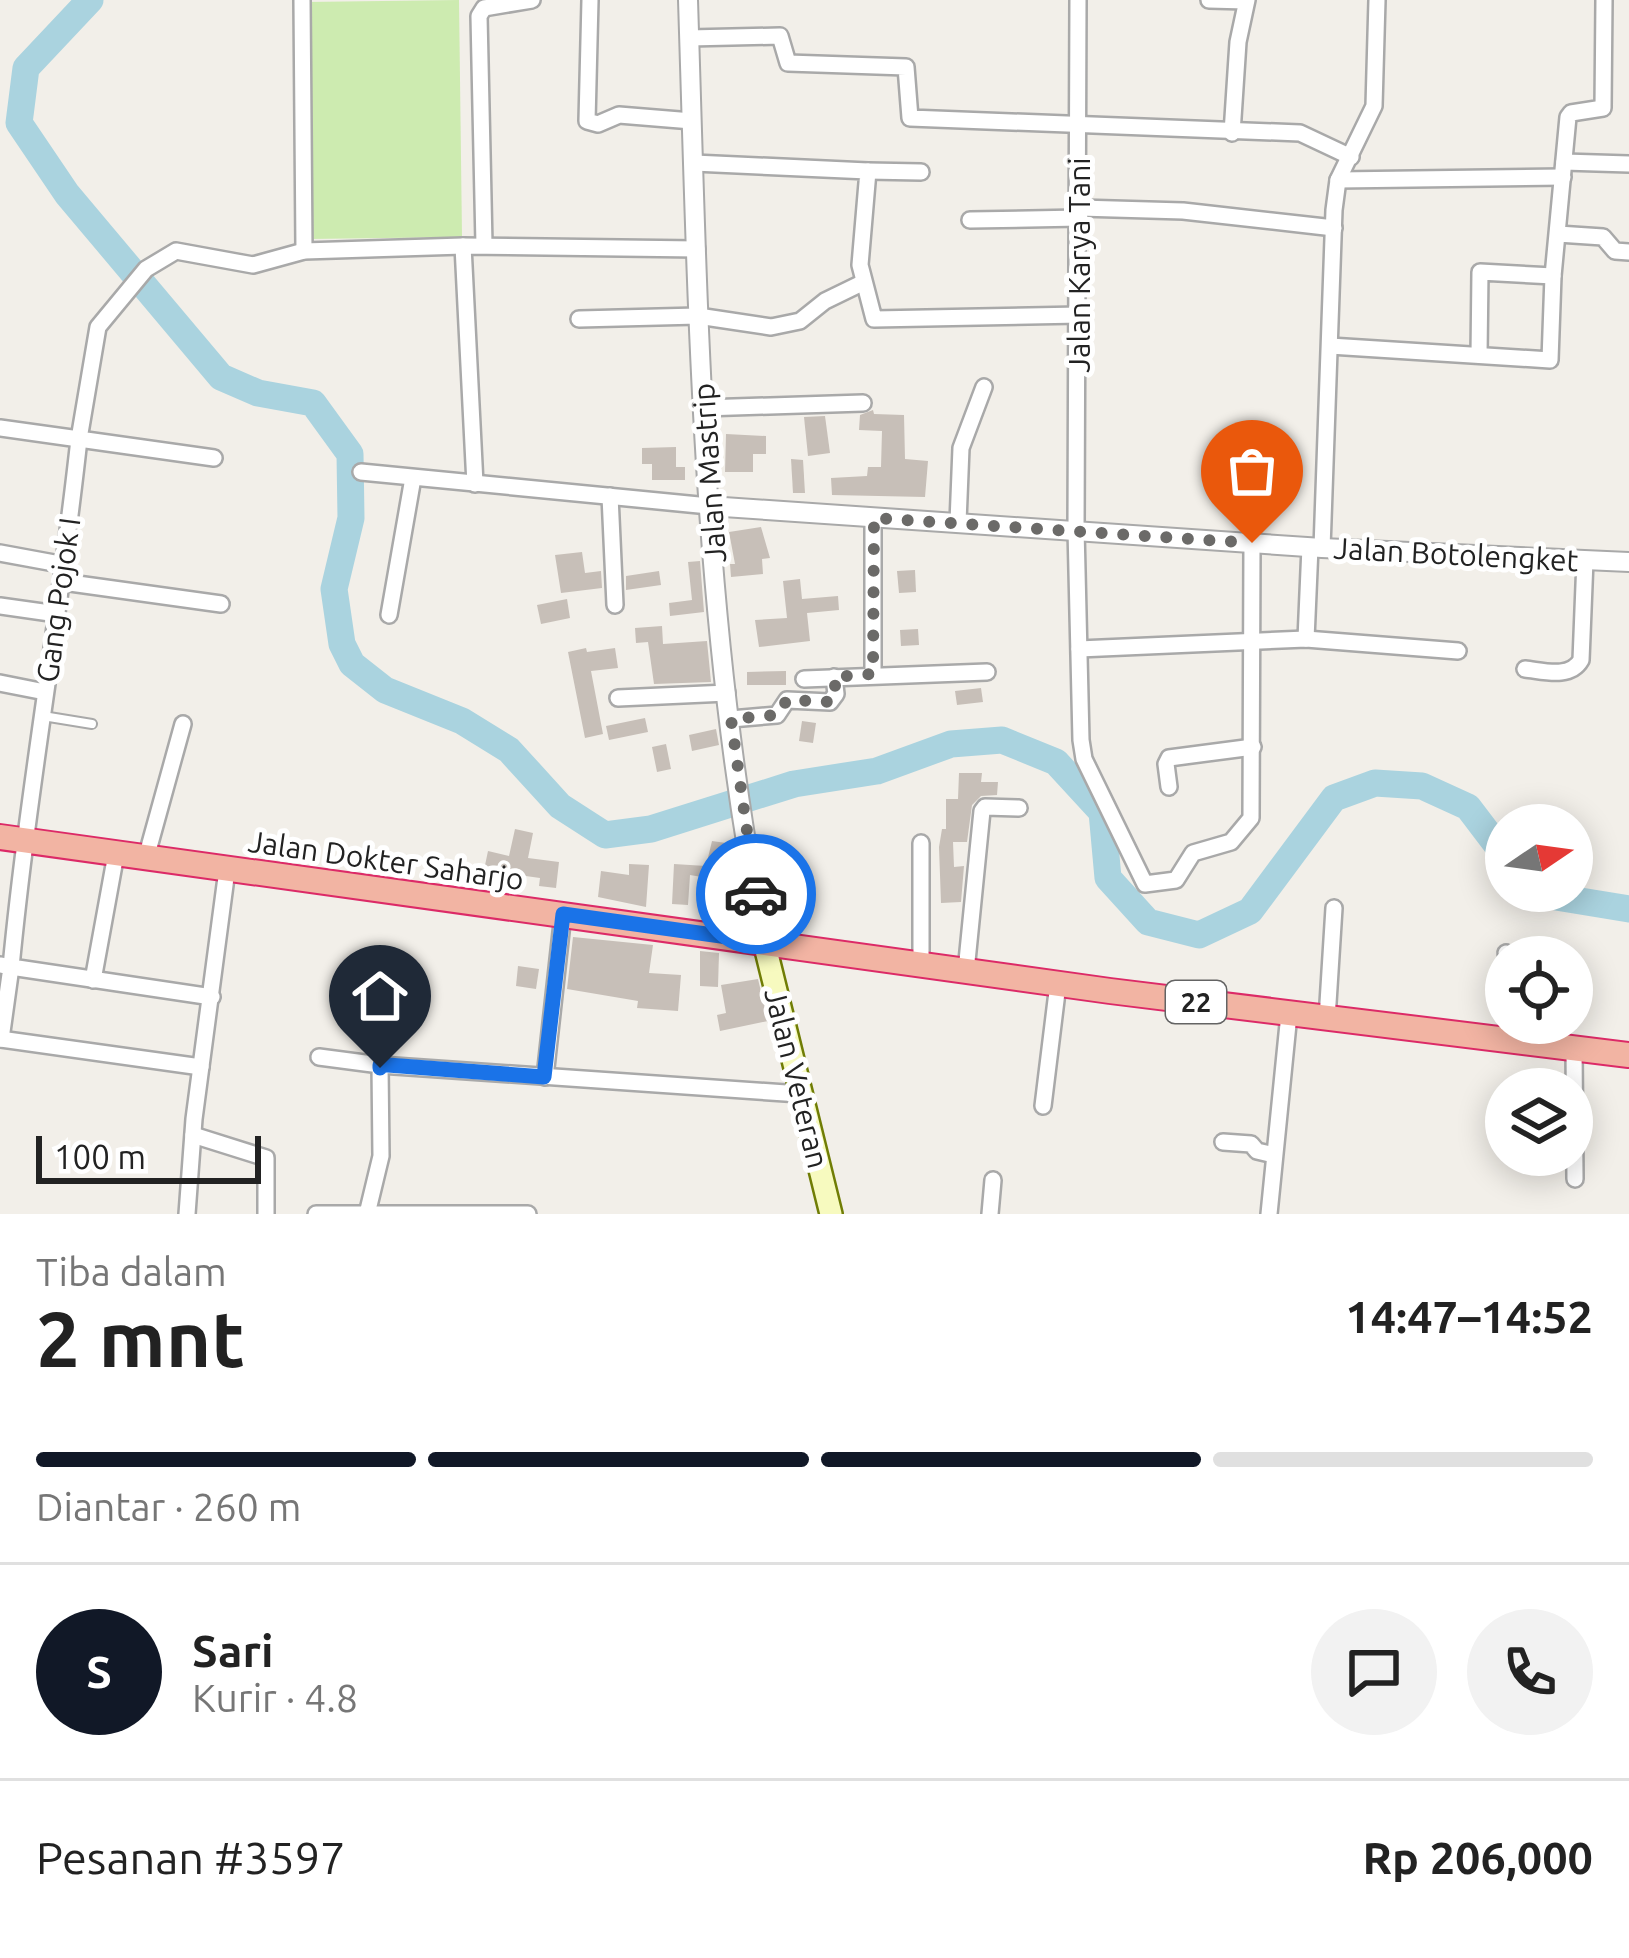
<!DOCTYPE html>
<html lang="id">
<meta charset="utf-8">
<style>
:root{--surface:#fff;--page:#f2f2f2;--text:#222;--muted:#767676;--line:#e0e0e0;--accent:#111827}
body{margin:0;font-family:Ubuntu,sans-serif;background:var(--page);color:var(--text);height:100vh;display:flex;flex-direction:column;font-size:45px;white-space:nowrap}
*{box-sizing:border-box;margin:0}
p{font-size:39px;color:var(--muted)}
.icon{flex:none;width:66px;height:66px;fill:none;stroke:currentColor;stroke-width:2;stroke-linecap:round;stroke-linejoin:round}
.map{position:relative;height:1214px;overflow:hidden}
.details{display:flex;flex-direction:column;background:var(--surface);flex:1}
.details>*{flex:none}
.needle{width:78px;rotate:77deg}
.buttons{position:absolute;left:1485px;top:804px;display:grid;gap:24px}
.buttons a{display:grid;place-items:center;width:108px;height:108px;border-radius:50%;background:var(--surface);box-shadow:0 6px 30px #0003;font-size:60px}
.scale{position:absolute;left:36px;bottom:30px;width:225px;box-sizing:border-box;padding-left:12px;border:6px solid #222;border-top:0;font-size:33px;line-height:42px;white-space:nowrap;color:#222;-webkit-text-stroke:9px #fff;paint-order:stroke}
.pin{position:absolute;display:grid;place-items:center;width:102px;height:102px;color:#fff;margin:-123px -51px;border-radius:50% 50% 50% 0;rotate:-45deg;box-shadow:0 0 12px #0007}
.pin .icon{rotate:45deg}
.courier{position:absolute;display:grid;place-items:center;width:120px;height:120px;margin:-60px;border:9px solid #1a73e8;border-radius:50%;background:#fff;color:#222;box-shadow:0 3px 15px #0007}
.overview em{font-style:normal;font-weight:600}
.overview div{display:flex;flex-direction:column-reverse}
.overview{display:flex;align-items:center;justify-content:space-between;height:204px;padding:0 36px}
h1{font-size:78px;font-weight:600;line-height:90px}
.bar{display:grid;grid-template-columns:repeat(4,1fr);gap:18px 12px;align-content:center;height:144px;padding:0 36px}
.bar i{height:15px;border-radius:9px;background:var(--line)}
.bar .on{background:var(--accent)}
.bar p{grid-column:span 4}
.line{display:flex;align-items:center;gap:30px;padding:0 36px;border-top:3px solid var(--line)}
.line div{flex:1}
.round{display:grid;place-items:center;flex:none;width:126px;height:126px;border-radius:63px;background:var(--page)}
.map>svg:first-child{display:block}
</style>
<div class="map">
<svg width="1629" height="1214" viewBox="0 0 1629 1214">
<rect width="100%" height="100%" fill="#f2efe9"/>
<path fill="#cdebb0" d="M459,0L462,237L309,239L306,2Z"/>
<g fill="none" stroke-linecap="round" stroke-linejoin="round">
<g stroke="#aad3df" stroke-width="27">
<path d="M90,0L26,68L19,123L67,194L221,377L258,393L313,403L350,454L351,518L334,589L342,644L352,664L385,690L462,721L509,750L560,806L605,835L651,829L794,784L877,771L951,744L1002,740L1056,762L1102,812L1108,878L1148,922L1199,935L1250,911L1334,798L1375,783L1422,786L1468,807L1506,857"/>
<path d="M1548,891L1556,897L1629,909"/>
</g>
</g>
<g fill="#c7bfb8">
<path d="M873,410L874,414L904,415L905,459L928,461L925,497L832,495L831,478L867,476L868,467H881L882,431L859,430L860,415Z"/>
<path d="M825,416L830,453L808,456L804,417Z"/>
<path d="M726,434L766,436V454H753V472H725Z"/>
<path d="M676,447V467H685V480H652V464H642V448Z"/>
<path d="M791,459L803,460L805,493H793Z"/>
<path d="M761,527L770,558L762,559L763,574L731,577L730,564H735L729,532Z"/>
<path d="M582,552L585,573L601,571L602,588L561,593L555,555Z"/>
<path d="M700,561L704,612L670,616L669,603L692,600L688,562Z"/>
<path d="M915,570L916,592L899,593L897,571Z"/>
<path d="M659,571L661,585L626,590V576Z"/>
<path d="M800,579L802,599L838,596L839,610L807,613L810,641L759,647L755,620L787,618L783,581Z"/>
<path d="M567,599L570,618L541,624L537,605Z"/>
<path d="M662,626L663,644L707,641L711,682L654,684L648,642L636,643L635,628Z"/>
<path d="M918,629L919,645L901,646L900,630Z"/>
<path d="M586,648L587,652L615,648L618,668L591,671L603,734L585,738L568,652Z"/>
<path d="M786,671V685H747V672Z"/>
<path d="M981,688L983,702L957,705L955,691Z"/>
<path d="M645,718L648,732L609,740L606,726Z"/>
<path d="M802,721L816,723L813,743L799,741Z"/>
<path d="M716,729L719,745L692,751L689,735Z"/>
<path d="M666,744L671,769L657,772L652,747Z"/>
<path d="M959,773H982L981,782H998L997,795L981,796L972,805L967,842H953L954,867L964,866L961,902L941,903L939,847L942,829H946V799H958Z"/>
<path d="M515,829L533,833L528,858L559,862L556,888L539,886L540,878L484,870L488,851L509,856Z"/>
<path d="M712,841L733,844L738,883L690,875L688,905L672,904L674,864L706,866Z"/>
<path d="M629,864L649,865L646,907L598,897L601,871L629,875Z"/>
<path d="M573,937L653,945L649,973L681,975L678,1011L637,1008L638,1001L567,989Z"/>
<path d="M700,951L719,953L718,987L700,986Z"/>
<path d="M518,966L539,969L536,989L516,986Z"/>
<path d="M758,979L768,1021L720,1031L717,1015L726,1013L721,985Z"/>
</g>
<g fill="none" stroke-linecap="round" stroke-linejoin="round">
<defs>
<path id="service" d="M43,716L92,724"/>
<g id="minor">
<path d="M302,0L304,251"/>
<path d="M590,0L587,121L598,124L619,115L692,121"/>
<path d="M1078,0L1076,529L1081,740L1084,759L1145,884L1176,880L1193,853L1231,842L1251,818L1252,543"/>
<path d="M1209,0L1246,1"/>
<path d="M689,38L780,36L788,63L906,67L910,118L1300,133L1351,157"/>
<path d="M1232,133L1238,42L1247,0"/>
<path d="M1564,162L1629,164"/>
<path d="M694,163L868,171L860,265L874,319L1080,315"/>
<path d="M868,171L921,172"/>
<path d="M1338,180L1563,177"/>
<path d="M1080,208L1183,211L1334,228"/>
<path d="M970,220L1080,218"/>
<path d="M1558,234L1603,237L1615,251L1629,252"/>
<path d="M484,245L479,16L484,8L532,0"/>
<path d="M579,319L698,316L771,327L800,321L825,301L862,283"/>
<path d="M1330,346L1550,360L1553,276L1568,117L1571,113L1603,108L1604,0"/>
<path d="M1479,355L1480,272L1553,276"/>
<path d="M703,408L863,403"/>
<path d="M0,428L79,439C60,616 28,790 11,967L212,997"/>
<path d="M214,458L79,439L98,327L146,269L176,251L253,265L304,251L463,246"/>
<path d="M361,472L709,506"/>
<path d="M475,484L463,246L697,249"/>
<path d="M610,496L615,605"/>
<path d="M958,522L961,448L984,387"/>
<path d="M1322,548L1334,210L1338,180L1374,106L1377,0"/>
<path d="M0,553L65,565"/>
<path d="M63,582L221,604"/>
<path d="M0,606L57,614"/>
<path d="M389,615L413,478"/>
<path d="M1306,639L1310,547"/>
<path d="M1079,649L1306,639L1458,651"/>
<path d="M1525,669C1544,671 1570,679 1581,660L1585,560"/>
<path d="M873,675V517"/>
<path d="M804,679L987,672"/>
<path d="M0,683L45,692"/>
<path d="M618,698L727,693"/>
<path d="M731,719L777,715L787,700L830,702L836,694L834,677"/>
<path d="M1169,787L1166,764L1169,758L1253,747"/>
<path d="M146,858L183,724"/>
<path d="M1506,953L1507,957"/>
<path d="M0,965L11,967L1,1039"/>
<path d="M921,965V843"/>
<path d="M966,971L982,811L985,807L1019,808"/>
<path d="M93,980L116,854"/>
<path d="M1327,1019L1334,908"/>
<path d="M0,1039L201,1067"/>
<path d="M1574,1048L1575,1179"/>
<path d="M319,1057L380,1065"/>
<path d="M545,1077L563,914"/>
<path d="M1043,1106L1058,984"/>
<path d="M193,1135L266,1158V1214"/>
<path d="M1223,1142L1251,1144L1257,1151L1274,1155"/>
<path d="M187,1214L194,1119L227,870"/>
<path d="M316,1214H528"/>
<path d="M367,1214L381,1156L380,1065L800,1094"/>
<path d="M990,1214L993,1180"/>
<path d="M1269,1214L1289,1014"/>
</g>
<g id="tertiary">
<path d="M688,0C698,314 702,633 764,942"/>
<path d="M709,506L1322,548L1629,562"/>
</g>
<path id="secondary" d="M764,942L831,1214"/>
<path id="trunk" d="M0,837L1110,991L1629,1055"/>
</defs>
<use href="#service" stroke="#a9a9a9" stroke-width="12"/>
<use href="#minor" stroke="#a9a9a9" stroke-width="20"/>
<use href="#tertiary" stroke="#a9a9a9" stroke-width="22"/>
<use href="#secondary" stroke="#707d05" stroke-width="26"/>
<use href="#trunk" stroke="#dc2a67" stroke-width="28"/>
<use href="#service" stroke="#fff" stroke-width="8"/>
<use href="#minor" stroke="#fff" stroke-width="15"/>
<use href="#tertiary" stroke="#fff" stroke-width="18"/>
<use href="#secondary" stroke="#f7fabf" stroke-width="21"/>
<use href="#trunk" stroke="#f2b4a3" stroke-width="24"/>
</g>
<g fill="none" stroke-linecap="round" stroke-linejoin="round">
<path stroke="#6b6a68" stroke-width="12" stroke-dasharray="0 21.6" d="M756,894L731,719L777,715L787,700L830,702L836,694L834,677L873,674L874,518L1252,543"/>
<path stroke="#1a73e8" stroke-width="15" d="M380,1068V1065H388L544,1077L563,914L764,942L756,894"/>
</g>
<g text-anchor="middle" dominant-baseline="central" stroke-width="10" stroke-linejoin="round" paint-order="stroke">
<rect fill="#fff" stroke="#646464" stroke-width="3" x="1166" y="981" width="60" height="42" rx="9"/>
<g font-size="27" font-weight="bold" fill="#222">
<text x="1196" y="1002">22</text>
</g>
<g font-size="30" fill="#222" stroke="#fff">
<text transform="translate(1079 265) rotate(-90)">Jalan Karya Tani</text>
<text transform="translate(709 473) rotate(-94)">Jalan Mastrip</text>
<text transform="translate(1456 554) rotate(3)">Jalan Botolengket</text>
<text transform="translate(58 600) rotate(-82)">Gang Pojok I</text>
<text transform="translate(386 860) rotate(8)">Jalan Dokter Saharjo</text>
<text transform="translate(797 1078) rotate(76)">Jalan Veteran</text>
</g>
</g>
</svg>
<div class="buttons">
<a><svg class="needle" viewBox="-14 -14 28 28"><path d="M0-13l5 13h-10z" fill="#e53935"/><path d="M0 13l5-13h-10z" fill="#767676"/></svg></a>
<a><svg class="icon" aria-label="locate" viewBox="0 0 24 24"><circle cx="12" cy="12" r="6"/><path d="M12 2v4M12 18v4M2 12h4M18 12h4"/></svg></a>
<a><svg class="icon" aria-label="layers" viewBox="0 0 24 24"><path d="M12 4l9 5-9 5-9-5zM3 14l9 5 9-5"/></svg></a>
</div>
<div class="scale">100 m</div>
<div class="pin" style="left:1252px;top:543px;background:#ea580c"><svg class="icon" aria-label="bag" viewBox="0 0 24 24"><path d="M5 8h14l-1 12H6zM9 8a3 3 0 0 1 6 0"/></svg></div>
<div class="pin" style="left:380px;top:1068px;background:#1f2937"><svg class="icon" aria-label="home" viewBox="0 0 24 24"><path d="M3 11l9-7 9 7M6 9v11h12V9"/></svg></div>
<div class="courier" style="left:756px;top:894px"><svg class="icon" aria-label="car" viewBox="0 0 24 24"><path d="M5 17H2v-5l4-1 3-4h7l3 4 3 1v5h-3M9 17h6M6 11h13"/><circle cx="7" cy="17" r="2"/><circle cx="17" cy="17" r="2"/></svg></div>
</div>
<section class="details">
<div class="overview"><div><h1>2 mnt</h1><p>Tiba dalam</p></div><em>14:47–14:52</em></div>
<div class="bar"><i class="on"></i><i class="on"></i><i class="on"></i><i></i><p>Diantar · 260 m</p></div>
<div class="line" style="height:216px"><b class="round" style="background:var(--accent);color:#fff">S</b><div><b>Sari</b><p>Kurir · 4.8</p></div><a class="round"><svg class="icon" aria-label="chat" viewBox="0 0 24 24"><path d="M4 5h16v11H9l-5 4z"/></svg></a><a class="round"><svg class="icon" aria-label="phone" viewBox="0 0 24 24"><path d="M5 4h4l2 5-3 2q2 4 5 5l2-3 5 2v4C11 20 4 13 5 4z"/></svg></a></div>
<div class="line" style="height:156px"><div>Pesanan #3597</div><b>Rp 206,000</b></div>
</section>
